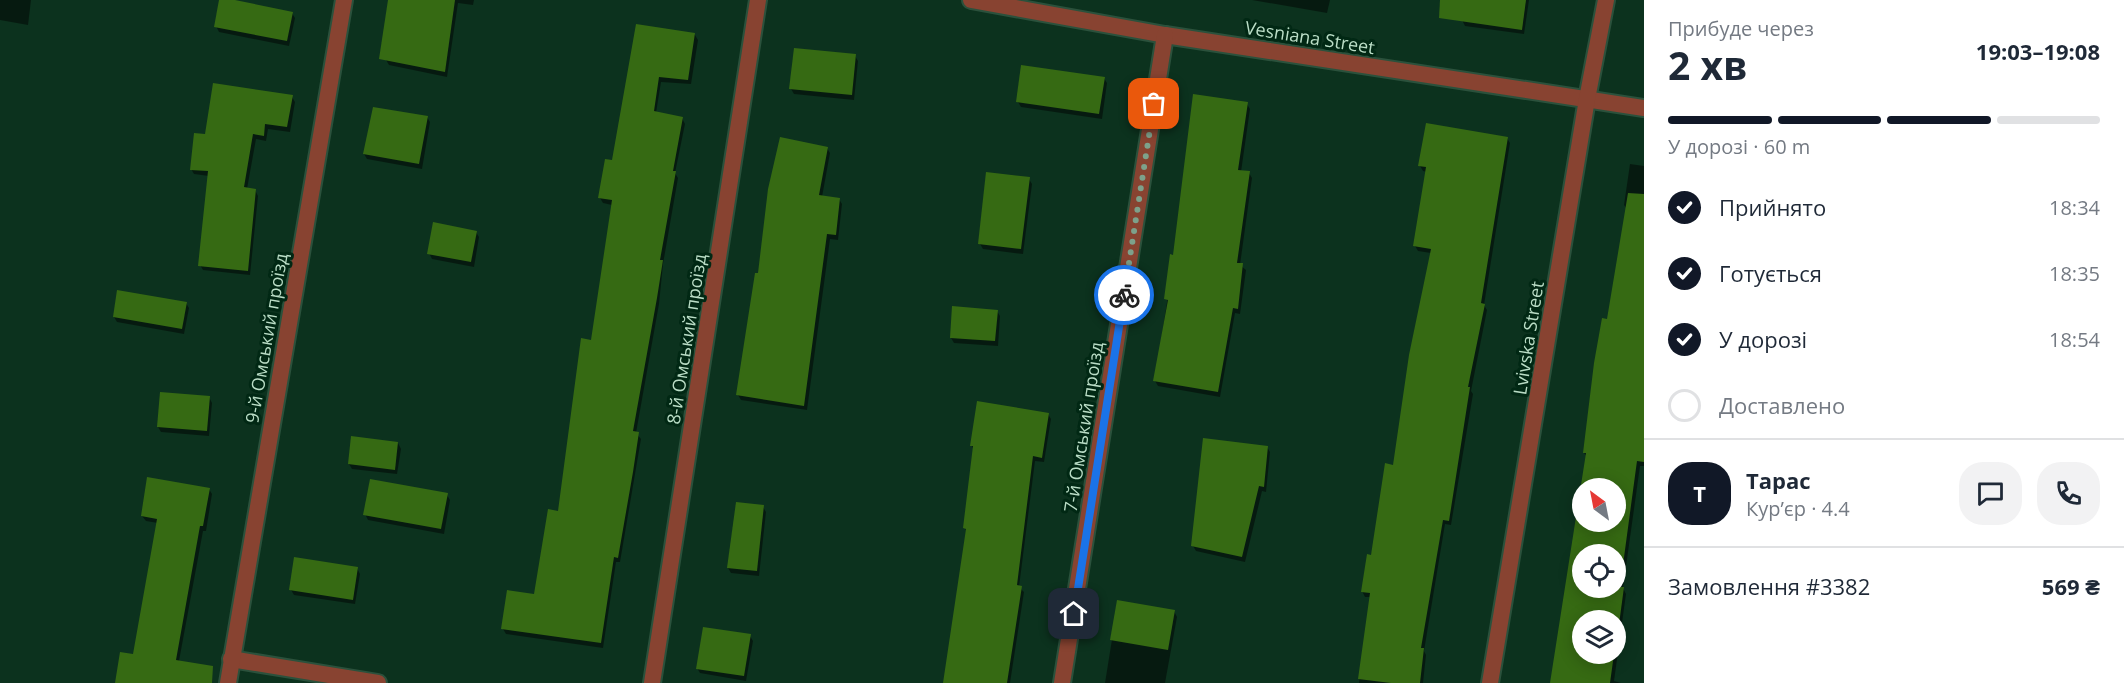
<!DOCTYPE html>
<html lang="uk">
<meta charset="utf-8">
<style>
:root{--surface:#fff;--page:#f2f2f3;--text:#1f2937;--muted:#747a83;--line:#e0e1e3;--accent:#111827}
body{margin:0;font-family:"Open Sans",sans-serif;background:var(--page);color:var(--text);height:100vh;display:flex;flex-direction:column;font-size:22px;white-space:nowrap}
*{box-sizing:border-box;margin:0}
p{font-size:20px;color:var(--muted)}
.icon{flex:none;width:33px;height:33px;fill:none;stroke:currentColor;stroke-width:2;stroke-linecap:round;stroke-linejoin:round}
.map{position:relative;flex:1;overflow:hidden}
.details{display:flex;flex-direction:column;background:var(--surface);width:480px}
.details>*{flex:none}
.needle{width:39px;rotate:328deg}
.tools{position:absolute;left:1572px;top:478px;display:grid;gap:12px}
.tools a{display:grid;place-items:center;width:54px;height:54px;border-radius:50%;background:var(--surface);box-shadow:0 3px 15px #0003;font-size:30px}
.pin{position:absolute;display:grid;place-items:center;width:51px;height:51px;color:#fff;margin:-26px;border-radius:12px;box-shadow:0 3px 9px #0006}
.courier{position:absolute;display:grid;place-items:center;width:60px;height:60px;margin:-30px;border:4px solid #1a73e8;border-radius:50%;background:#fff;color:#222;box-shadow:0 2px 8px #0007}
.head em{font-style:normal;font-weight:700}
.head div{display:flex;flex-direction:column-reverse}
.head{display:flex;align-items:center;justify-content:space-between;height:102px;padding:0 24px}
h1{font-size:39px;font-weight:700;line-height:45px}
.bar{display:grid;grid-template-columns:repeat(4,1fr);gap:9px 6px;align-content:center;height:72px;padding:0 24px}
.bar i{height:8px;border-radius:4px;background:var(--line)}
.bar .on{background:var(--accent)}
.bar p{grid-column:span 4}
.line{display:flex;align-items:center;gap:15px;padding:0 24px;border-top:2px solid var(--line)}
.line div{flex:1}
.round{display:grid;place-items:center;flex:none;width:63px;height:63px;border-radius:24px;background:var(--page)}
ol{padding:0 24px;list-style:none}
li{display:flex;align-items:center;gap:18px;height:66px}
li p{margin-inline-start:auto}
li .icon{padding:6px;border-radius:50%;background:var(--accent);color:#fff;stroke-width:4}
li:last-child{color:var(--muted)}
li i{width:33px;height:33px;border:3px solid var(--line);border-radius:50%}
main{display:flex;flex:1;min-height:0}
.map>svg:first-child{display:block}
</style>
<main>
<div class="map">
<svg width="1644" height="683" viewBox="0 0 1644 683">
<rect width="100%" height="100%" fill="#0c321e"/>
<g fill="#0007" fill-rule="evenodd">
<path d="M0,0H31L28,25L0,20Z"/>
<path d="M221,0L292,13L295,18L289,46L219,32L216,26Z"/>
<path d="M393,0H474L473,5L458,3L447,77L389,65L386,60Z"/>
<path d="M1252,0H1330L1327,13Z"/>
<path d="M1465,0H1529L1524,34L1465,26L1462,20Z"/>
<path d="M637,25L695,35L698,40L691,84L661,82L656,113L682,118L685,124L675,173L678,178L663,264L659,304L636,433L641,439L620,562H616L603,648L506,634L503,629L536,596L559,512L592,342L612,205L603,203L600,198L613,162Z"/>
<path d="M855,56L858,61L854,100L794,94L791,89Z"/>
<path d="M1104,78L1107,83L1102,119L1021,107L1018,102Z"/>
<path d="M292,97L295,102L290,132L268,129L266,141L256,139L247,189L255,190L258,196L250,275L203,270L200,265L209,176L194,174L191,169L206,136Z"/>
<path d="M1247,104L1250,109L1241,172L1249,173L1252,178L1240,265L1246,270L1240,314L1235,313L1220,397L1158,386L1155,381L1174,256Z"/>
<path d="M427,117L430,122L422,169L367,159L364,154Z"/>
<path d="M1507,138L1510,143L1484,305L1487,310L1471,391L1473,394L1451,525L1445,524L1424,651L1426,655L1423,683H1359L1371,597H1365L1362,591L1394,466L1431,253L1418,251L1415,246L1427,172L1423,171L1420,166Z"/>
<path d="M827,148L830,153L822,197L839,199L842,204L838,240L830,239L807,410L741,400L738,395L759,275Z"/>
<path d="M1630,164L1644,166V466H1640L1623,588L1626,594L1614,681L1621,683H1552L1587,457L1584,453L1627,209L1624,205ZM1582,489H1616V522H1582ZM1582,555H1616V588H1582ZM1582,621H1616V654H1582Z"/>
<path d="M1029,179L1032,184L1023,254L983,249L980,244Z"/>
<path d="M476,232L479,237L474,267L432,259L429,253Z"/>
<path d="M119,292L186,303L189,308L184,334L117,322L114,317Z"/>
<path d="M997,311L1000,316L998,346L954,343L951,338Z"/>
<path d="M209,397L212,403L209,436L161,432L158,427Z"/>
<path d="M1048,414L1051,419L1044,462L1035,461L1019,587L1024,592L1010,683H945L967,533L965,528L974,451L972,446Z"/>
<path d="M398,443L401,449L397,474L352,469L349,464Z"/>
<path d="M1267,447L1270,452L1266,492L1262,491L1245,562L1196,551L1193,546Z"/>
<path d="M209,489L212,494L206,531H203L179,661L180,683H116L134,655L158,523L146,521L142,516Z"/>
<path d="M447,495L450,500L444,534L368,520L365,514Z"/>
<path d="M737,504L763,507L766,512L759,576L731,573L728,568Z"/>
<path d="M357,568L360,574L355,604L294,595L291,590Z"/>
<path d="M1118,602L1174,611L1177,617L1165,683H1105Z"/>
<path d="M750,636L753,641L746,681L700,673L697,668Z"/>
</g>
<g fill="#366a13" fill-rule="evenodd">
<path d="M219,0H235L293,12L287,41L214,27Z"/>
<path d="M388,0H455L445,72L379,59Z"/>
<path d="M1440,0H1526L1522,30L1439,18Z"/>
<path d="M636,24L695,33L688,80L659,77L654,111L683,117L673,171H676L660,260H663L657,298L633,431L639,432L633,472L618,558L614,557L601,643L501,629L507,590L534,594L548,509L558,511L581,338L591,340L612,200L598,198L605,159L612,160Z"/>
<path d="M794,48L856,54L852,95L789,89Z"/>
<path d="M1021,65L1105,77L1099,114L1016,102Z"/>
<path d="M213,83L293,95L287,127L265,124L264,136L253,134L244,187L256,189L248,271L198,266L208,171L190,170L194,133L205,134Z"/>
<path d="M1193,94L1248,102L1238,170L1250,171L1237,263H1243L1238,309L1233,308L1218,392L1153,381L1168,300L1164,299L1170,254L1173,255Z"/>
<path d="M373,107L428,116L419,164L363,154Z"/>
<path d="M1426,123L1508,137L1481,303L1485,304L1468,387H1470L1449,521L1443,520L1421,648H1424L1420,683H1391L1358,679L1370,593L1361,592L1367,554L1371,555L1385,463L1393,465L1409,355L1431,249L1413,246L1426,167L1418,166Z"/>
<path d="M780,137L828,147L819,195L840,198L836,235L827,234L804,406L736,395L755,273H758L768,189Z"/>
<path d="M986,172L1030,177L1021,249L978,244Z"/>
<path d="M1628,193L1644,194V462L1637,461L1620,587H1624L1616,647V621H1582V654H1614L1610,683H1550L1586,453H1583L1594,363L1602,318L1607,319ZM1582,489H1616V522H1582ZM1582,555H1616V588H1582Z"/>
<path d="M433,222L477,231L471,262L427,254Z"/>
<path d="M117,290L187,302L182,329L113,317Z"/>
<path d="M952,306L998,310L995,341L950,338Z"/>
<path d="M160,392L210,396L207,431L157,427Z"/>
<path d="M977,401L1049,413L1042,458L1033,456L1017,585L1022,586L1007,683H943L966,529L963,528L973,446H970Z"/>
<path d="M351,436L398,442L395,470L348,464Z"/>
<path d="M1203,438L1268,446L1264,487L1259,486L1242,557L1191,546Z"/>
<path d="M147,477L210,488L203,526H200L176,660L213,666L212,683H115L120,652L133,654L157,519L141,516Z"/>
<path d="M370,479L448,493L441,529L363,515Z"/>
<path d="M736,502L764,505L757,571L727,568Z"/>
<path d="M294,557L358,567L353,600L289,590Z"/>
<path d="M1117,600L1175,610L1168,650L1110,640Z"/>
<path d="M703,627L751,634L744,676L696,669Z"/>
</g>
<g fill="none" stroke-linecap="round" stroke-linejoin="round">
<defs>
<g id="minor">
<path d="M971,0L1165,35L1644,108"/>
<path d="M231,659L378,683"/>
<path d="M228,683L344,0"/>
<path d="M652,683L758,0"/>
<path d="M1062,683L1165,35"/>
<path d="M1490,683L1587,99L1606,0"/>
</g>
</defs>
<use href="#minor" stroke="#2b513c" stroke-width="20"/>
<use href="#minor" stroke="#884331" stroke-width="16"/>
</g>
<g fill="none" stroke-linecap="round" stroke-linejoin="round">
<path stroke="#7da18b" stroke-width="6" stroke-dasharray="0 10.8" d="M1124,295L1154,104"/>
<path stroke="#1a73e8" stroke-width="8" d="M1074,614L1124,295"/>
</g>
<g text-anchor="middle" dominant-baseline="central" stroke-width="6" stroke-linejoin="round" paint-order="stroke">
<g font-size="18" fill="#baddc6" stroke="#012814">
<text transform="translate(1310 37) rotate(9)">Vesniana Street</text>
<text transform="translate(266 338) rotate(-80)">9-й Омський проїзд</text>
<text transform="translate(1528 338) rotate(-81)">Lvivska Street</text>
<text transform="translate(686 339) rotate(-81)">8-й Омський проїзд</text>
<text transform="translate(1083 427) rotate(-81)">7-й Омський проїзд</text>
</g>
</g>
</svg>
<div class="tools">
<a><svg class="needle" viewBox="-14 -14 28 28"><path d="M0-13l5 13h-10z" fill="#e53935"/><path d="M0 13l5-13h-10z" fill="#747a83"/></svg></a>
<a><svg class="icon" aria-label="locate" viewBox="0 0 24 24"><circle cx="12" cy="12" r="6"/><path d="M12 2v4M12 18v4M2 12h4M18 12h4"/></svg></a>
<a><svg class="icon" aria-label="layers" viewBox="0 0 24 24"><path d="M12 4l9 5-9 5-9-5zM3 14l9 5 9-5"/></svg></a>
</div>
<div class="pin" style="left:1154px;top:104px;background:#ea580c"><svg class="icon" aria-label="bag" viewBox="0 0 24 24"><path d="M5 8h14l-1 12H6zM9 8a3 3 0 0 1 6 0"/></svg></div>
<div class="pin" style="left:1074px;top:614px;background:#1f2937"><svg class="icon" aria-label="home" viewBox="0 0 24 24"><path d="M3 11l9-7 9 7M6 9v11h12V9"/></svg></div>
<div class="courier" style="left:1124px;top:295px"><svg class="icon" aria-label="bike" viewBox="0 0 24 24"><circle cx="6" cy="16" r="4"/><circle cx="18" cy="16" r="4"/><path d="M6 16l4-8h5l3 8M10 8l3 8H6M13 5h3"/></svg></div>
</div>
<section class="details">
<div class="head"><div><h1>2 хв</h1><p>Прибуде через</p></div><em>19:03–19:08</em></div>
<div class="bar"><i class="on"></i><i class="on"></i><i class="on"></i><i></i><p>У дорозі · 60 m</p></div>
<ol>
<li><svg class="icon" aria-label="check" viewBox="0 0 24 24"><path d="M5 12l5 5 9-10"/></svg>Прийнято<p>18:34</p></li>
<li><svg class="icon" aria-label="check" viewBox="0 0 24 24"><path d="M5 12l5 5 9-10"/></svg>Готується<p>18:35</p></li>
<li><svg class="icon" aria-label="check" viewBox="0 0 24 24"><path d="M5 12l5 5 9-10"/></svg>У дорозі<p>18:54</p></li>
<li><i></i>Доставлено</li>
</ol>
<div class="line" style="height:108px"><b class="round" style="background:var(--accent);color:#fff">Т</b><div><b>Тарас</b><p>Кур’єр · 4.4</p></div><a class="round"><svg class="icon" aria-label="chat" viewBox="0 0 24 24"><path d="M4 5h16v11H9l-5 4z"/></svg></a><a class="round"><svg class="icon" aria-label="phone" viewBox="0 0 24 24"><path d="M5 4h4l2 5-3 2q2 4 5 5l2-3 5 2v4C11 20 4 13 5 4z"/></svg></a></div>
<div class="line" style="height:78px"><div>Замовлення #3382</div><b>569 ₴</b></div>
</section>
</main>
